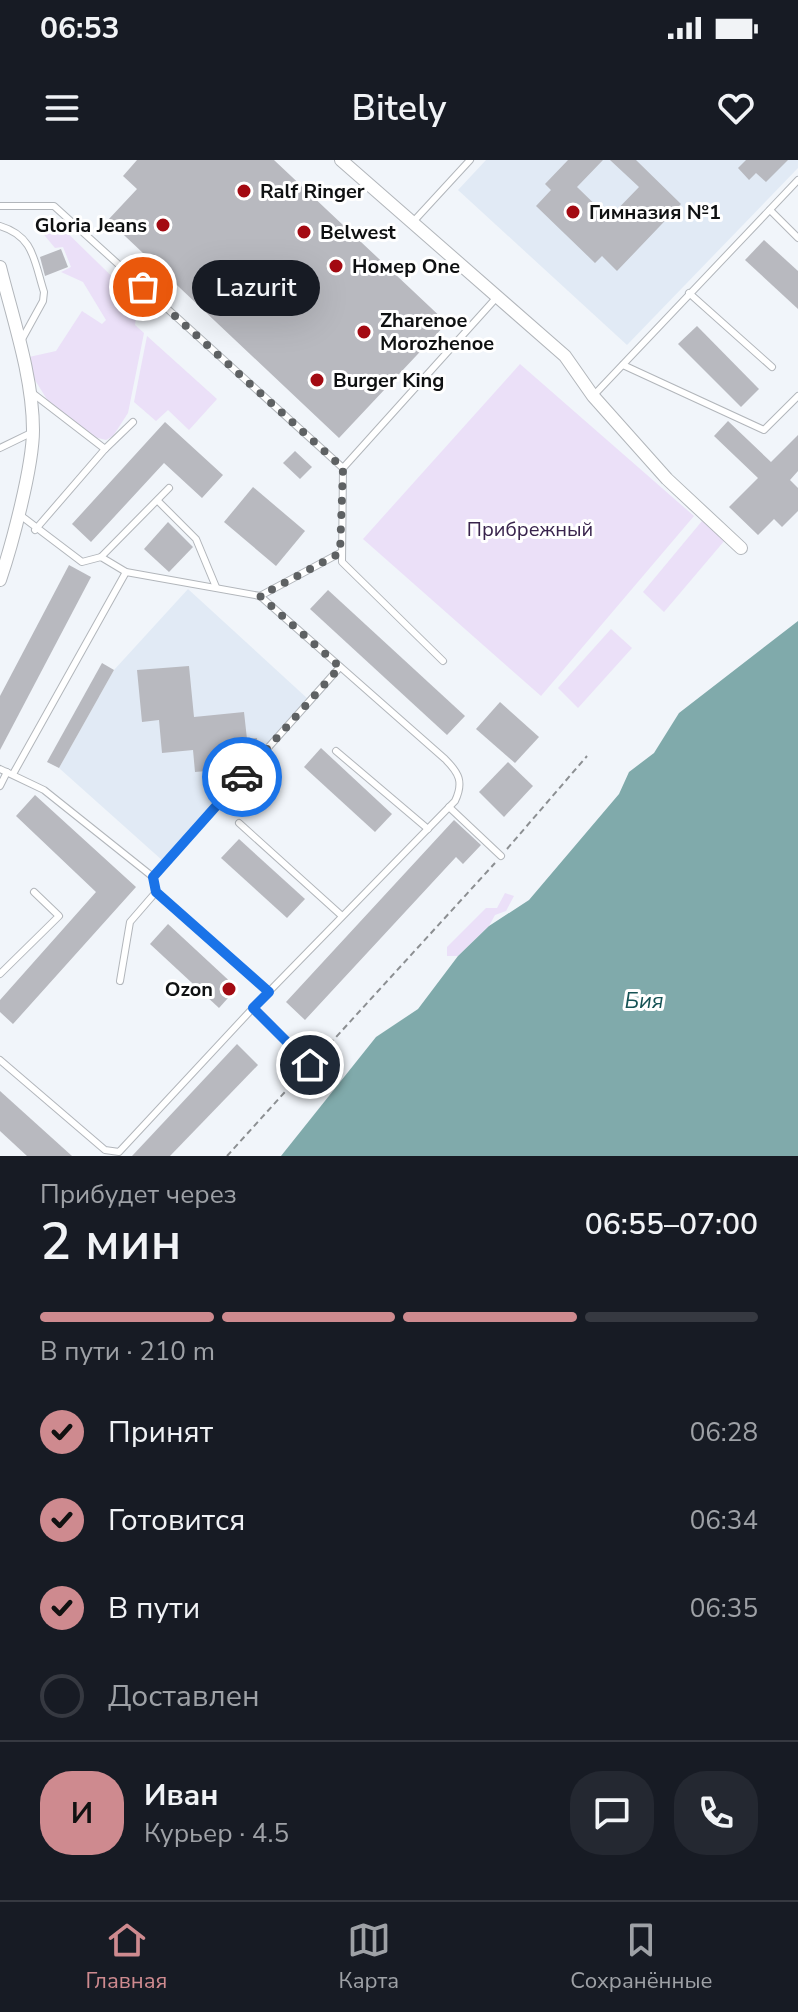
<!DOCTYPE html>
<html lang="ru">
<meta charset="utf-8">
<style>
:root{--surface:#171b24;--page:#242831;--text:#f1f3f6;--muted:#9ea1a6;--line:#363941;--accent:#ce8a8f}
body{margin:0;font-family:"Nunito Sans",sans-serif;background:var(--page);color:var(--text);height:100vh;display:flex;flex-direction:column;font-size:30px;white-space:nowrap}
*{box-sizing:border-box;margin:0}
p{font-size:26px;color:var(--muted)}
.icon{flex:none;width:44px;height:44px;fill:none;stroke:currentColor;stroke-width:2;stroke-linecap:round;stroke-linejoin:round}
.map{position:relative;height:996px;overflow:hidden}
.panel{display:flex;flex-direction:column;background:var(--surface);flex:1}
.panel>*{flex:none}
.pin{position:absolute;display:grid;place-items:center;width:68px;height:68px;color:#fff;margin:-34px;border:4px solid #fff;border-radius:50%;box-shadow:0 2px 8px #0007}
.courier{position:absolute;display:grid;place-items:center;width:80px;height:80px;margin:-40px;border:6px solid #1a73e8;border-radius:50%;background:#fff;color:#222;box-shadow:0 2px 10px #0007}
.bubble{position:absolute;height:56px;border-radius:28px;background:var(--surface);box-shadow:0 8px 32px #0002;font-size:26px;font-weight:600;line-height:56px;text-align:center}
.overview em{font-style:normal;font-weight:600}
.overview div{display:flex;flex-direction:column-reverse}
.overview{display:flex;align-items:center;justify-content:space-between;height:136px;padding:0 40px}
h1{font-size:52px;font-weight:600;line-height:60px}
.bar{display:grid;grid-template-columns:repeat(4,1fr);gap:12px 8px;align-content:center;height:96px;padding:0 40px}
.bar i{height:10px;border-radius:6px;background:var(--line)}
.bar .selected{background:var(--accent)}
.bar p{grid-column:span 4}
.line{display:flex;align-items:center;gap:20px;padding:0 40px;border-top:2px solid var(--line)}
.line div{flex:1}
.round{display:grid;place-items:center;flex:none;width:84px;height:84px;border-radius:32px;background:var(--page)}
ol{padding:0 40px;list-style:none}
li{display:flex;align-items:center;gap:24px;height:88px}
li p{margin-inline-start:auto}
li .icon{padding:8px;border-radius:50%;background:var(--accent);color:#111;stroke-width:4}
li:last-child{color:var(--muted)}
li i{width:44px;height:44px;border:4px solid var(--line);border-radius:50%}
.status{display:flex;justify-content:space-between;align-items:center;height:56px;padding:0 40px;background:var(--surface);direction:ltr}
.status svg{height:22px;fill:currentColor}
header{display:flex;justify-content:space-between;align-items:center;height:104px;padding:0 40px;background:var(--surface);font-size:36px;font-weight:600}
.tab-bar{display:flex;justify-content:space-around;align-items:center;height:112px;border-top:2px solid var(--line);background:var(--surface);font-size:22px;color:var(--muted)}
.tab-bar a{display:grid;justify-items:center;gap:4px}
.tab-bar .selected{color:var(--accent)}
.map>svg:first-child{display:block}
</style>
<div class="status"><b>06:53</b><svg viewBox="0 0 49 12"><path d="M0 12V9h3v3zM5 12V6h3v6zM10 12V3h3v9zM15 12V0h3v12zM26 1h20v11H26zM47 4h2v5h-2z"/></svg></div>
<header><svg class="icon" aria-label="menu" viewBox="0 0 24 24"><path d="M4 6h16M4 12h16M4 18h16"/></svg>Bitely<svg class="icon" aria-label="heart" viewBox="0 0 24 24"><path d="M12 20l-8-8c-3-5 5-10 8-4 3-6 11-1 8 4z"/></svg></header>
<div class="map">
<svg width="798" height="996" viewBox="0 0 798 996">
<rect width="100%" height="100%" fill="#f1f5fa"/>
<g fill="#e1eaf5">
<path d="M486,0H798V8L627,185L458,30Z"/>
<path d="M188,429L308,539L163,701L59,608L114,510Z"/>
</g>
<g fill="#ebe0f8">
<path d="M51,57L138,142L135,165L144,173L128,253L113,276L106,280L94,277L48,241L33,217L29,197L56,191L82,151L102,164L106,160L83,122L61,112L71,107L63,87L55,88L36,65Z"/>
<path d="M147,176L217,239L189,270L168,250L156,261L134,242Z"/>
<path d="M520,204L694,356L541,536L363,379Z"/>
<path d="M702,361L725,380L664,452L643,432Z"/>
<path d="M611,469L632,488L578,548L558,528Z"/>
<path d="M505,733L514,736L506,751L495,755L489,766L458,796H447V787L486,748H497Z"/>
</g>
<path fill="#80aaab" d="M798,461V996H281L376,877L418,849L458,796L489,766L529,740L619,634L629,612L654,593L679,553Z"/>
<g fill="#b8b9bf">
<path d="M137,0H274L447,163L339,278L108,60L137,29L123,16Z"/>
<path d="M568,0H603L577,27L609,58L639,27L610,0H636L681,44L617,111L602,96L595,103L536,46L551,30L545,24Z"/>
<path d="M746,0H788L766,22L756,13L749,20L738,8Z"/>
<path d="M764,80L798,111V149L745,100Z"/>
<path d="M61,89L68,107L45,116L40,97Z"/>
<path d="M697,166L759,229L741,247L678,184Z"/>
<path d="M728,261L771,302L798,275V311L790,320L798,328V351L782,367L774,359L758,375L729,347L758,318L714,276Z"/>
<path d="M165,262L223,315L202,338L164,303L91,382L72,364Z"/>
<path d="M295,291L312,307L300,319L283,303Z"/>
<path d="M253,327L305,371L276,406L224,362Z"/>
<path d="M168,362L193,387L169,412L144,389Z"/>
<path d="M69,405L91,417L0,590V536Z"/>
<path d="M328,430L465,556L447,575L310,449Z"/>
<path d="M102,503L114,510L59,608L47,602Z"/>
<path d="M189,506L194,557L244,552L247,579L257,578L258,590L245,592L246,603L242,608L195,612L193,590L162,593L159,560L142,562L137,510Z"/>
<path d="M500,542L539,577L515,603L476,569Z"/>
<path d="M321,588L392,654L375,672L304,607Z"/>
<path d="M508,602L533,626L504,657L479,632Z"/>
<path d="M35,635L136,727L13,864L0,852V840L96,732L16,656Z"/>
<path d="M454,660L481,685L463,704L456,697L305,860L286,842Z"/>
<path d="M239,679L305,739L287,758L221,698Z"/>
<path d="M168,764L237,828L219,848L150,784Z"/>
<path d="M237,884L258,905L170,996H132Z"/>
<path d="M0,931L72,996H27L0,971Z"/>
</g>
<g fill="none" stroke-linecap="round" stroke-linejoin="round">
<defs>
<g id="service">
<path d="M0,46H54L343,308L497,137"/>
<path d="M770,50L798,78"/>
<path d="M412,63L470,0"/>
<path d="M0,66C34,76 34,101 44,132L43,141L21,181"/>
<path d="M689,133L772,207"/>
<path d="M623,205L764,270L798,236"/>
<path d="M31,232L105,289L133,262"/>
<path d="M594,235L798,20"/>
<path d="M0,288L33,272"/>
<path d="M343,308L342,402L443,501"/>
<path d="M158,341L196,379L216,427"/>
<path d="M35,370L105,289"/>
<path d="M101,397L169,328"/>
<path d="M260,436L340,393"/>
<path d="M336,591L428,669"/>
<path d="M0,609L44,630L153,717L156,732L269,832"/>
<path d="M13,614L126,412"/>
<path d="M0,626L7,612"/>
<path d="M449,647L501,696"/>
<path d="M239,663L342,756"/>
<path d="M153,717L340,507"/>
<path d="M0,814L59,756L34,732"/>
<path d="M120,821L130,762L156,732"/>
<path d="M253,848L310,905"/>
<path d="M0,900L105,990L119,992L253,848L455,641C464,622 459,613 445,599L260,436L126,412L101,397L82,402L20,355"/>
</g>
<g id="minor">
<path d="M341,0L565,196L593,236L667,319L741,388"/>
<path d="M0,107C13,159 33,217 33,270C33,306 12,385 0,420"/>
</g>
</defs>
<use href="#service" stroke="#b2b6bb" stroke-width="8"/>
<use href="#minor" stroke="#b2b6bb" stroke-width="14"/>
<g stroke="#8c8f92" stroke-width="2" stroke-dasharray="6 4" stroke-linecap="butt">
<path d="M507,689L587,596"/>
<path d="M316,899L495,703"/>
<path d="M227,996L303,912"/>
</g>
<use href="#service" stroke="#fff" stroke-width="6"/>
<use href="#minor" stroke="#fff" stroke-width="12"/>
</g>
<g fill="none" stroke-linecap="round" stroke-linejoin="round">
<path stroke="#5e6163" stroke-width="8" stroke-dasharray="0 14.4" d="M143,127L343,308L340,393L260,436L340,507L242,617"/>
<path stroke="#1a73e8" stroke-width="10" d="M242,617L153,717L156,732L269,832L253,848L310,905"/>
</g>
<g fill="#a30a12" stroke="#fff" stroke-width="3">
<circle cx="244" cy="31" r="8"/>
<circle cx="573" cy="52" r="8"/>
<circle cx="163" cy="65" r="8"/>
<circle cx="304" cy="72" r="8"/>
<circle cx="336" cy="106" r="8"/>
<circle cx="364" cy="172" r="8"/>
<circle cx="317" cy="220" r="8"/>
<circle cx="229" cy="829" r="8"/>
</g>
<g text-anchor="middle" dominant-baseline="central" stroke-width="6" stroke-linejoin="round" paint-order="stroke">
<g font-size="20" font-weight="bold" fill="#0f1112" stroke="#fff" text-anchor="start">
<text x="260" y="31">Ralf Ringer</text>
<text x="589" y="52">Гимназия №1</text>
<text x="147" y="65" text-anchor="end">Gloria Jeans</text>
<text x="320" y="72">Belwest</text>
<text x="352" y="106">Номер One</text>
<text x="380" y="160">Zharenoe<tspan x="380" dy="23">Morozhenoe</tspan></text>
<text x="333" y="220">Burger King</text>
<text x="213" y="829" text-anchor="end">Ozon</text>
</g>
<g font-size="20" fill="#38234c" stroke="#fff">
<text x="530" y="369">Прибрежный</text>
</g>
<g font-size="22" font-style="italic" fill="#165355" stroke="#fff">
<text x="644" y="841">Бия</text>
</g>
</g>
</svg>
<div class="pin" style="left:143px;top:127px;background:#ea580c"><svg class="icon" aria-label="bag" viewBox="0 0 24 24"><path d="M5 8h14l-1 12H6zM9 8a3 3 0 0 1 6 0"/></svg></div>
<div class="pin" style="left:310px;top:905px;background:#1f2937"><svg class="icon" aria-label="home" viewBox="0 0 24 24"><path d="M3 11l9-7 9 7M6 9v11h12V9"/></svg></div>
<div class="courier" style="left:242px;top:617px"><svg class="icon" aria-label="car" viewBox="0 0 24 24"><path d="M5 17H2v-5l4-1 3-4h7l3 4 3 1v5h-3M9 17h6M6 11h13"/><circle cx="7" cy="17" r="2"/><circle cx="17" cy="17" r="2"/></svg></div>
<div class="bubble" style="left:192px;top:100px;width:128px">Lazurit</div>
</div>
<section class="panel">
<div class="overview"><div><h1>2 мин</h1><p>Прибудет через</p></div><em>06:55–07:00</em></div>
<div class="bar"><i class="selected"></i><i class="selected"></i><i class="selected"></i><i></i><p>В пути · 210 m</p></div>
<ol>
<li><svg class="icon" aria-label="check" viewBox="0 0 24 24"><path d="M5 12l5 5 9-10"/></svg>Принят<p>06:28</p></li>
<li><svg class="icon" aria-label="check" viewBox="0 0 24 24"><path d="M5 12l5 5 9-10"/></svg>Готовится<p>06:34</p></li>
<li><svg class="icon" aria-label="check" viewBox="0 0 24 24"><path d="M5 12l5 5 9-10"/></svg>В пути<p>06:35</p></li>
<li><i></i>Доставлен</li>
</ol>
<div class="line" style="height:144px"><b class="round" style="background:var(--accent);color:#111">И</b><div><b>Иван</b><p>Курьер · 4.5</p></div><a class="round"><svg class="icon" aria-label="chat" viewBox="0 0 24 24"><path d="M4 5h16v11H9l-5 4z"/></svg></a><a class="round"><svg class="icon" aria-label="phone" viewBox="0 0 24 24"><path d="M5 4h4l2 5-3 2q2 4 5 5l2-3 5 2v4C11 20 4 13 5 4z"/></svg></a></div>
</section>
<nav class="tab-bar">
<a class="selected"><svg class="icon" aria-label="home" viewBox="0 0 24 24"><path d="M3 11l9-7 9 7M6 9v11h12V9"/></svg>Главная</a>
<a><svg class="icon" aria-label="map" viewBox="0 0 24 24"><path d="M3 6l6-2 6 2 6-2v14l-6 2-6-2-6 2zM9 4v14M15 6v14"/></svg>Карта</a>
<a><svg class="icon" aria-label="saved" viewBox="0 0 24 24"><path d="M7 4h10v16l-5-4-5 4z"/></svg>Сохранённые</a>
</nav>
